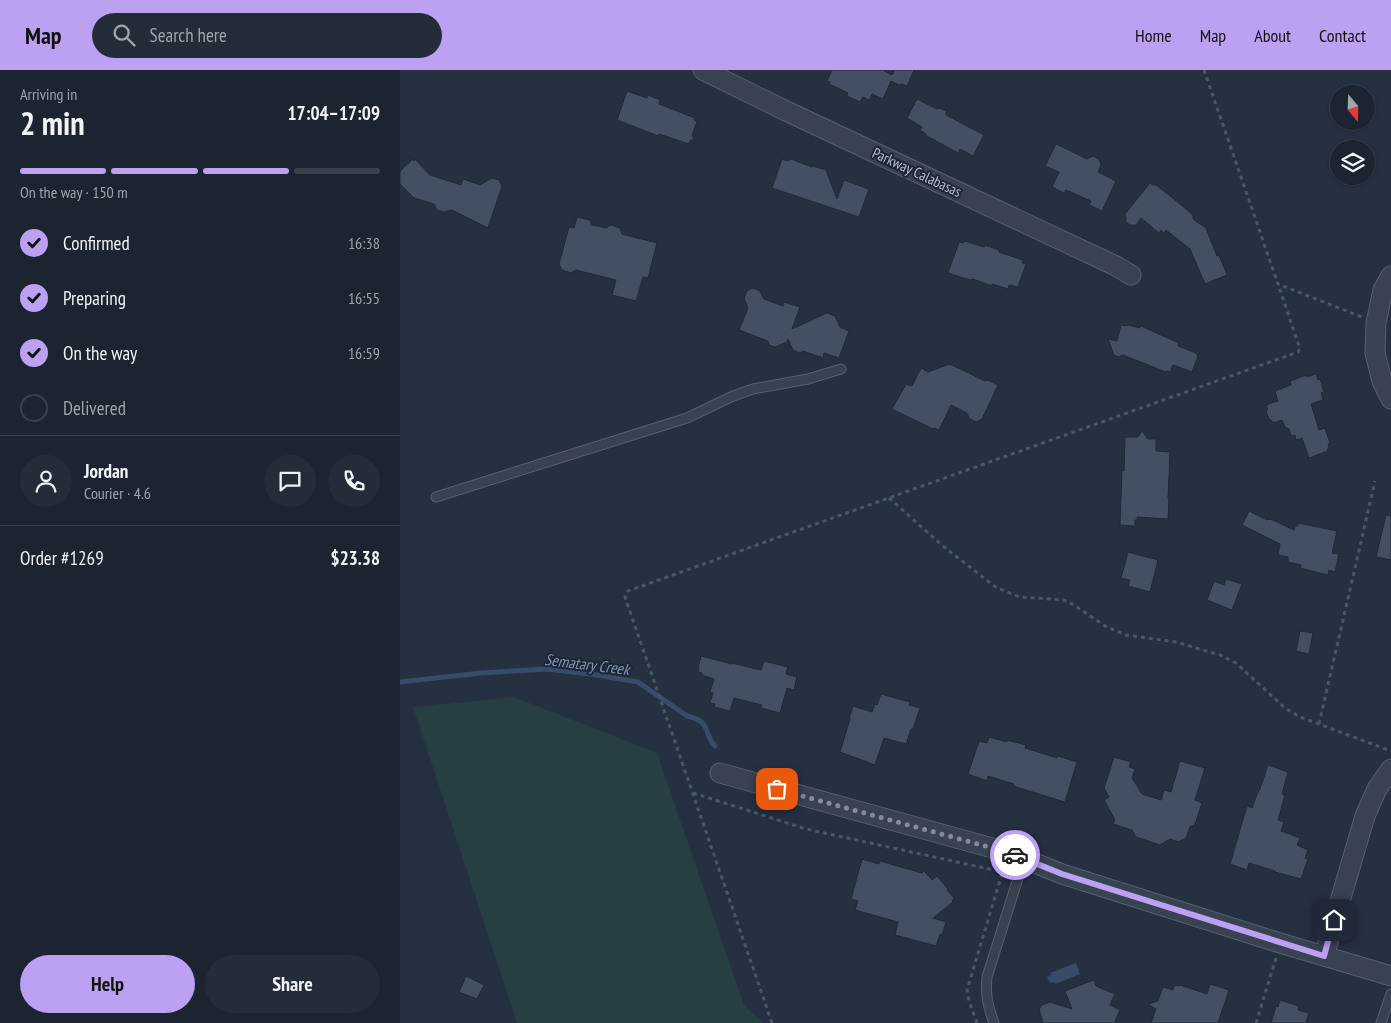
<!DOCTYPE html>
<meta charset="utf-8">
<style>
:root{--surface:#1c2431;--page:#252c39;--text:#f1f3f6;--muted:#a0a4ab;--line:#3a414d;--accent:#bca0f2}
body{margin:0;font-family:"PT Sans Narrow",sans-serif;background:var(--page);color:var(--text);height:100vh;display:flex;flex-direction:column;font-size:19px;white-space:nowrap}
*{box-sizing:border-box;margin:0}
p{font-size:16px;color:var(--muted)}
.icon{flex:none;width:28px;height:28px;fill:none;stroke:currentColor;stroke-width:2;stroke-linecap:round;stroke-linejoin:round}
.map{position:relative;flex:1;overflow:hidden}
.side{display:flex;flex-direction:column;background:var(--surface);width:400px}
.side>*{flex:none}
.needle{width:32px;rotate:161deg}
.buttons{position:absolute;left:930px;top:15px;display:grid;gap:10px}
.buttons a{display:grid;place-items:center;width:45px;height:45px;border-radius:50%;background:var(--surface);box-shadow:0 1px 4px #0004,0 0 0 1px var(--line);font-size:25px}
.pin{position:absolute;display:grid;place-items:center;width:42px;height:42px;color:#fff;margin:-21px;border-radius:10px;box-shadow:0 2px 8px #0006}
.courier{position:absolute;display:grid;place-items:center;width:50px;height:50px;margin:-25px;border:4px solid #bca0f2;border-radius:50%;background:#fff;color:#222;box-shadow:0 1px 6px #0007}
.headline em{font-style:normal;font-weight:700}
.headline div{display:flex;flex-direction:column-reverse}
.headline{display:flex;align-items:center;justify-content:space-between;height:85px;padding:0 20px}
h1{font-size:32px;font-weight:700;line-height:38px}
.bar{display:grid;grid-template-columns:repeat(4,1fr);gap:8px 5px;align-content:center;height:60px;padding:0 20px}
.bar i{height:6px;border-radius:4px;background:var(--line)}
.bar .selected{background:var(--accent)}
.bar p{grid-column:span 4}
.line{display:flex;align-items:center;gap:12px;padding:0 20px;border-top:1px solid var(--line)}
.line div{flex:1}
.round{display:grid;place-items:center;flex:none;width:52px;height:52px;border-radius:26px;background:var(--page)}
ol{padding:0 20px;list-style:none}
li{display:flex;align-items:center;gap:15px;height:55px}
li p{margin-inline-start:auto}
li .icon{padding:5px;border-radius:50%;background:var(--accent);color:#111;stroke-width:4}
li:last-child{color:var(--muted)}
li i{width:28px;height:28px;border:2px solid var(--line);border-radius:50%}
.action{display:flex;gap:10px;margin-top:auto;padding:10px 20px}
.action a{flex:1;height:58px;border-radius:30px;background:var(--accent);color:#111;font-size:20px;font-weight:700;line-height:58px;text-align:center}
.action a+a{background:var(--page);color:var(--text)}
header{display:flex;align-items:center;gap:30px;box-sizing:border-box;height:70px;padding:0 25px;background:var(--accent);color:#111}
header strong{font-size:24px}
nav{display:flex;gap:28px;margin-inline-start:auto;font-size:18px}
.search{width:350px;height:45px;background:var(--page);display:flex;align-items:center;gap:12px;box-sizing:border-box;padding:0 18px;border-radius:28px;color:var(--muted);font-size:19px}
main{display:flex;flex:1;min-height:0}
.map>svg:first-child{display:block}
</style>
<header>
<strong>Map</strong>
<div class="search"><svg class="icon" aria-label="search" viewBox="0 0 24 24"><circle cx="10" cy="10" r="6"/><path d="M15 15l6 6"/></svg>Search here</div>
<nav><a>Home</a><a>Map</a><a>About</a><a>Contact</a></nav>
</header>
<main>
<section class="side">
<div class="headline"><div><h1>2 min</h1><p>Arriving in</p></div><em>17:04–17:09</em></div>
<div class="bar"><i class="selected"></i><i class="selected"></i><i class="selected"></i><i></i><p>On the way · 150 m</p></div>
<ol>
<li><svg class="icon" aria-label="check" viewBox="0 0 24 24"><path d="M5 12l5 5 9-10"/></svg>Confirmed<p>16:38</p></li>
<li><svg class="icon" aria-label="check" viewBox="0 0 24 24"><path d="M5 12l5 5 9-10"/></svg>Preparing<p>16:55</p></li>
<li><svg class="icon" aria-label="check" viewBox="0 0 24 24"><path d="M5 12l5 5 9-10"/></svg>On the way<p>16:59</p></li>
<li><i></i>Delivered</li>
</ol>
<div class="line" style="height:90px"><a class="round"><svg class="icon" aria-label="person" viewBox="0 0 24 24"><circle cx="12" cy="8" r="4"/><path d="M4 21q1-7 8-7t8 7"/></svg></a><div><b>Jordan</b><p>Courier · 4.6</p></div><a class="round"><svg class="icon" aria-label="chat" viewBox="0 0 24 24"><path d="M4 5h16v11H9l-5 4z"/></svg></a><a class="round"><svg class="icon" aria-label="phone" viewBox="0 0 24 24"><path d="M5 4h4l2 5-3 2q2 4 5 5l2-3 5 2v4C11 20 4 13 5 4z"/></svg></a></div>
<div class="line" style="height:65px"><div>Order #1269</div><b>$23.38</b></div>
<div class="action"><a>Help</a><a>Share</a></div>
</section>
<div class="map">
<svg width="991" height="953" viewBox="0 0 991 953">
<rect width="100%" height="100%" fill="#253041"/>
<path fill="#273e42" d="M114,627L257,683L344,935L363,953H117L13,637Z"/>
<path fill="#384b69" d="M676,893L680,904L655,914L654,912L650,913L647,907L651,905L650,903Z"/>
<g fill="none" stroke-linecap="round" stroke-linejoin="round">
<path stroke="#384b69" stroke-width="5" d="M0,612L81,603L147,599L197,605L238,612L287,646C313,652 302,662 315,676"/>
</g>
<g fill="#435063" stroke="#202938">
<path d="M432,0H483L492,5L495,0H514L507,16L502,14L499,15L491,11L483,29L472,24L469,30L463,27L460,32L447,26L448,23L429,14L430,12L427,11Z"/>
<path d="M227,21L247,28L248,25L260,30L259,34L295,48L294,50L297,52L292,65L294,69L290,71L289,74L259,64L258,66L217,50Z"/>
<path d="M517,29L537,39L540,38L546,41V45L584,65L573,86L560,79L558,83L525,65L526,64L520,60L522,57L507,48Z"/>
<path d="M656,74L687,89L693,86L699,89L701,95L698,102L716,111L702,141L689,135L691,131L666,120L664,123L652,117L659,102L645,96Z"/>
<path d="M13,89L14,91L15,89L30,105L61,115L63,109L80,115L92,108L99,110L102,116L88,158L52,140L44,142L37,140L34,134L14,128L0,114V101Z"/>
<path d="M382,89L388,91L391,89L412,97L413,96L426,100L437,129L444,110L469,119L459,147L372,118Z"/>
<path d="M750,113L753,115H756L774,129L793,145V149L806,158L817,186L819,185L827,205L805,214L790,179L766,160L764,163L761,160L759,163L741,148L736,155H730L726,152L725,144Z"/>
<path d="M177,147L190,150L192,155L206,158L211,155L220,158L222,164L257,173L248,208L243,207L236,231L212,225L216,210L176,200L171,203L162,200L159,194L169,157L174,158Z"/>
<path d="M565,171L584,177L585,175L599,180V182L623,190L622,193L626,194L618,217L609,215L608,219L592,214V216L573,209L570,210L548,203L559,172L563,173Z"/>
<path d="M353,218L360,221L364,229L383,236L384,232L400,237L392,259L427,243L435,246L440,257L449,261L439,288L424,283L423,288L403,281L400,283L393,280L388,269L387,272L375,277L369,275L368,271L339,260L348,238L344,228L347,221Z"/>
<path d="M721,255L725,256L728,255L740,258L741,256L779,273L778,276L796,283V284L798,286L792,302L773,295L770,302L767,301L766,302L723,285L719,287L714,285L708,269L717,271Z"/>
<path d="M550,294L585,311L588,310L598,315L582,349L576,352L569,348L567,343L551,335L539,360L534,358L533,359L492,339L506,314L512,316L521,298L528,302Z"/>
<path d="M916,304L918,310L920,309L924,322L921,323L923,330L911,334L919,360L925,358L930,373L928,374L929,379H927L928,381L909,388L902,368L896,370L895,365L891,366L889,359L885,357L882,350L873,353L871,350L869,349L866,341L868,339L866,336L868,335V334L878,331L875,321L891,315L890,311L907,305V307Z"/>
<path d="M742,361L748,369H756V381L770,382L768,428H769L768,449L737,447V450H735V456L720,455L722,400L724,401L725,367H738Z"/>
<path d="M849,441L867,450L870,449L875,451L894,460L895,456H898V453L937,461L932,483L939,484L935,502L929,500L928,505L900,498L901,495L888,492V487L878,485L880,474L842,455Z"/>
<path d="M986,445L991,446V490L976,487Z"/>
<path d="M728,482L758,490L750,522L728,516L730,510L721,508Z"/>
<path d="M826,509L842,514L832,540L807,530L814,511L824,515Z"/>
<path d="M900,561L913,563L909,584L896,581Z"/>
<path d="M301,586L332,594V593L361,600L364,591L388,597L386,604L397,607L394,620L387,618L380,643L361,638L362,635L334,628L330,641L314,637L315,634L310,633L313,623L310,622L314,609L302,605V603L298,602L299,598H298Z"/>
<path d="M481,624L510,632L509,635L520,638L513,659H511L506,674L484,668L475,695L440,682L450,649H449L453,636L472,642L475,634L477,635Z"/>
<path d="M589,667L607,672V670L626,675L625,678L657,688L658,686L677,692L665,732L613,716L614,714L588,706L587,711L568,704L579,671L587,673Z"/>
<path d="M714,687L731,692L729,697L735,699L732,708L742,724L761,730L764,720L771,722L780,691L805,698L795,730L802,733L795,754L790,757L786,768L778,772L770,769L760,775L736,767L732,760L713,754L715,750L704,730L709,727L704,718Z"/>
<path d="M868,695L888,702L882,724L885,725L878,750L884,752L881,761L900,768L897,775L908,780L905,788L908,789L901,809L875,802V801L849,793L847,800L830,794L847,736L852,738L857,724L860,719Z"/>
<path d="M462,789L479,794L480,791L522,803L524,801L532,810L537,806L548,819L547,820L554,828L552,830L553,832L533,848L546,852L542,865L540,864L536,876L495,865L498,852L455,840L458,831L451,829Z"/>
<path d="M66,906L84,915L77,929L59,922Z"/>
<path d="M694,910L696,916L715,924L710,935L720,940L714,953H643L639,939L642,935L650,932L672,939L665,921Z"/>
<path d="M810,914L829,920L818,953H751L756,939L748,934L758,931L763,917L773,920L774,915L779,916L780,915L807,924Z"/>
<path d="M880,930L899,936L898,940L909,943L906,953H871L876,936L878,937Z"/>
</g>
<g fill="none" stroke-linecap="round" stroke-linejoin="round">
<defs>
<g id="lane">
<path d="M36,427L287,348L333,326L353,319L408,309L441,299"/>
<path d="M594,953C588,936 585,925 587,907L624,789"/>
<path d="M981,953L991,924"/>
</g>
<g id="street">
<path d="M303,0L382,39L716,196L731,205"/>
<path d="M991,206L983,220L976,253L975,283L982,311L991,329"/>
<path d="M320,703L607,782L662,804L880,873L991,906"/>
<path d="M924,886L965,746L977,719L991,699"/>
</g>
</defs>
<use href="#lane" stroke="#57606e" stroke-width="11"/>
<use href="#street" stroke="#57606e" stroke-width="21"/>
<g stroke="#455b5f" stroke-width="3" stroke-dasharray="4 4" stroke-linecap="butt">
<path d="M804,0L878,214L962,247"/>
<path d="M489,428L544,477L597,518L620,527L664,530L674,535L705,556L726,565L776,572L820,585L836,593L885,638L900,647L991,681"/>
<path d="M919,654L975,411"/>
<path d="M293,723L406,759L603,802"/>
<path d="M372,953L225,527L228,521L898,282L900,279L878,214"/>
<path d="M577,953L569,931L567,920L603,800"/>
<path d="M856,953L876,888"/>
</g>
<use href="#lane" stroke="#394251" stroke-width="9"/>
<use href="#street" stroke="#394251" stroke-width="19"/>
</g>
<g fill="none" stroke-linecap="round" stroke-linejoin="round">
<path stroke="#838c9b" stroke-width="5" stroke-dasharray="0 9" d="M377,719L607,782L615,785"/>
<path stroke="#bca0f2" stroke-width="6" d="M615,785L662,804L924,886L934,850"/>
</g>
<g text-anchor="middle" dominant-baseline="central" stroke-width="4" stroke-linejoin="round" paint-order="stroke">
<g font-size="15" fill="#b6bdcb" stroke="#1e2736">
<text transform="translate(517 102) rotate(25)">Parkway Calabasas</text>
</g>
<g font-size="16" font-style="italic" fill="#7c92b3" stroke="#1e2736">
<text transform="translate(187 594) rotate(7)">Sematary Creek</text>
</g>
</g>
</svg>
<div class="buttons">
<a><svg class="needle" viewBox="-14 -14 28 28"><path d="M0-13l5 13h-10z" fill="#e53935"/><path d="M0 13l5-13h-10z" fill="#a0a4ab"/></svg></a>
<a><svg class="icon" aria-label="layers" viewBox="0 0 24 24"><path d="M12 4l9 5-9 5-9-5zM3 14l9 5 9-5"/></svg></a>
</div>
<div class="pin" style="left:377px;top:719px;background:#ea580c"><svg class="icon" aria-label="bag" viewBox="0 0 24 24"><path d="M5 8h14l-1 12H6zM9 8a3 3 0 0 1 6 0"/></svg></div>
<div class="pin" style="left:934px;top:850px;background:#1f2937"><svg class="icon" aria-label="home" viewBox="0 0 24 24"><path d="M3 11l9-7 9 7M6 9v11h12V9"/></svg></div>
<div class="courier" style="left:615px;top:785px"><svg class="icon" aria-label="car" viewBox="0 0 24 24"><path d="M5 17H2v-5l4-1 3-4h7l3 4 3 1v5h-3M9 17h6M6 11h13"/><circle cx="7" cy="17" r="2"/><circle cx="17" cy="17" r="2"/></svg></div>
</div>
</main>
